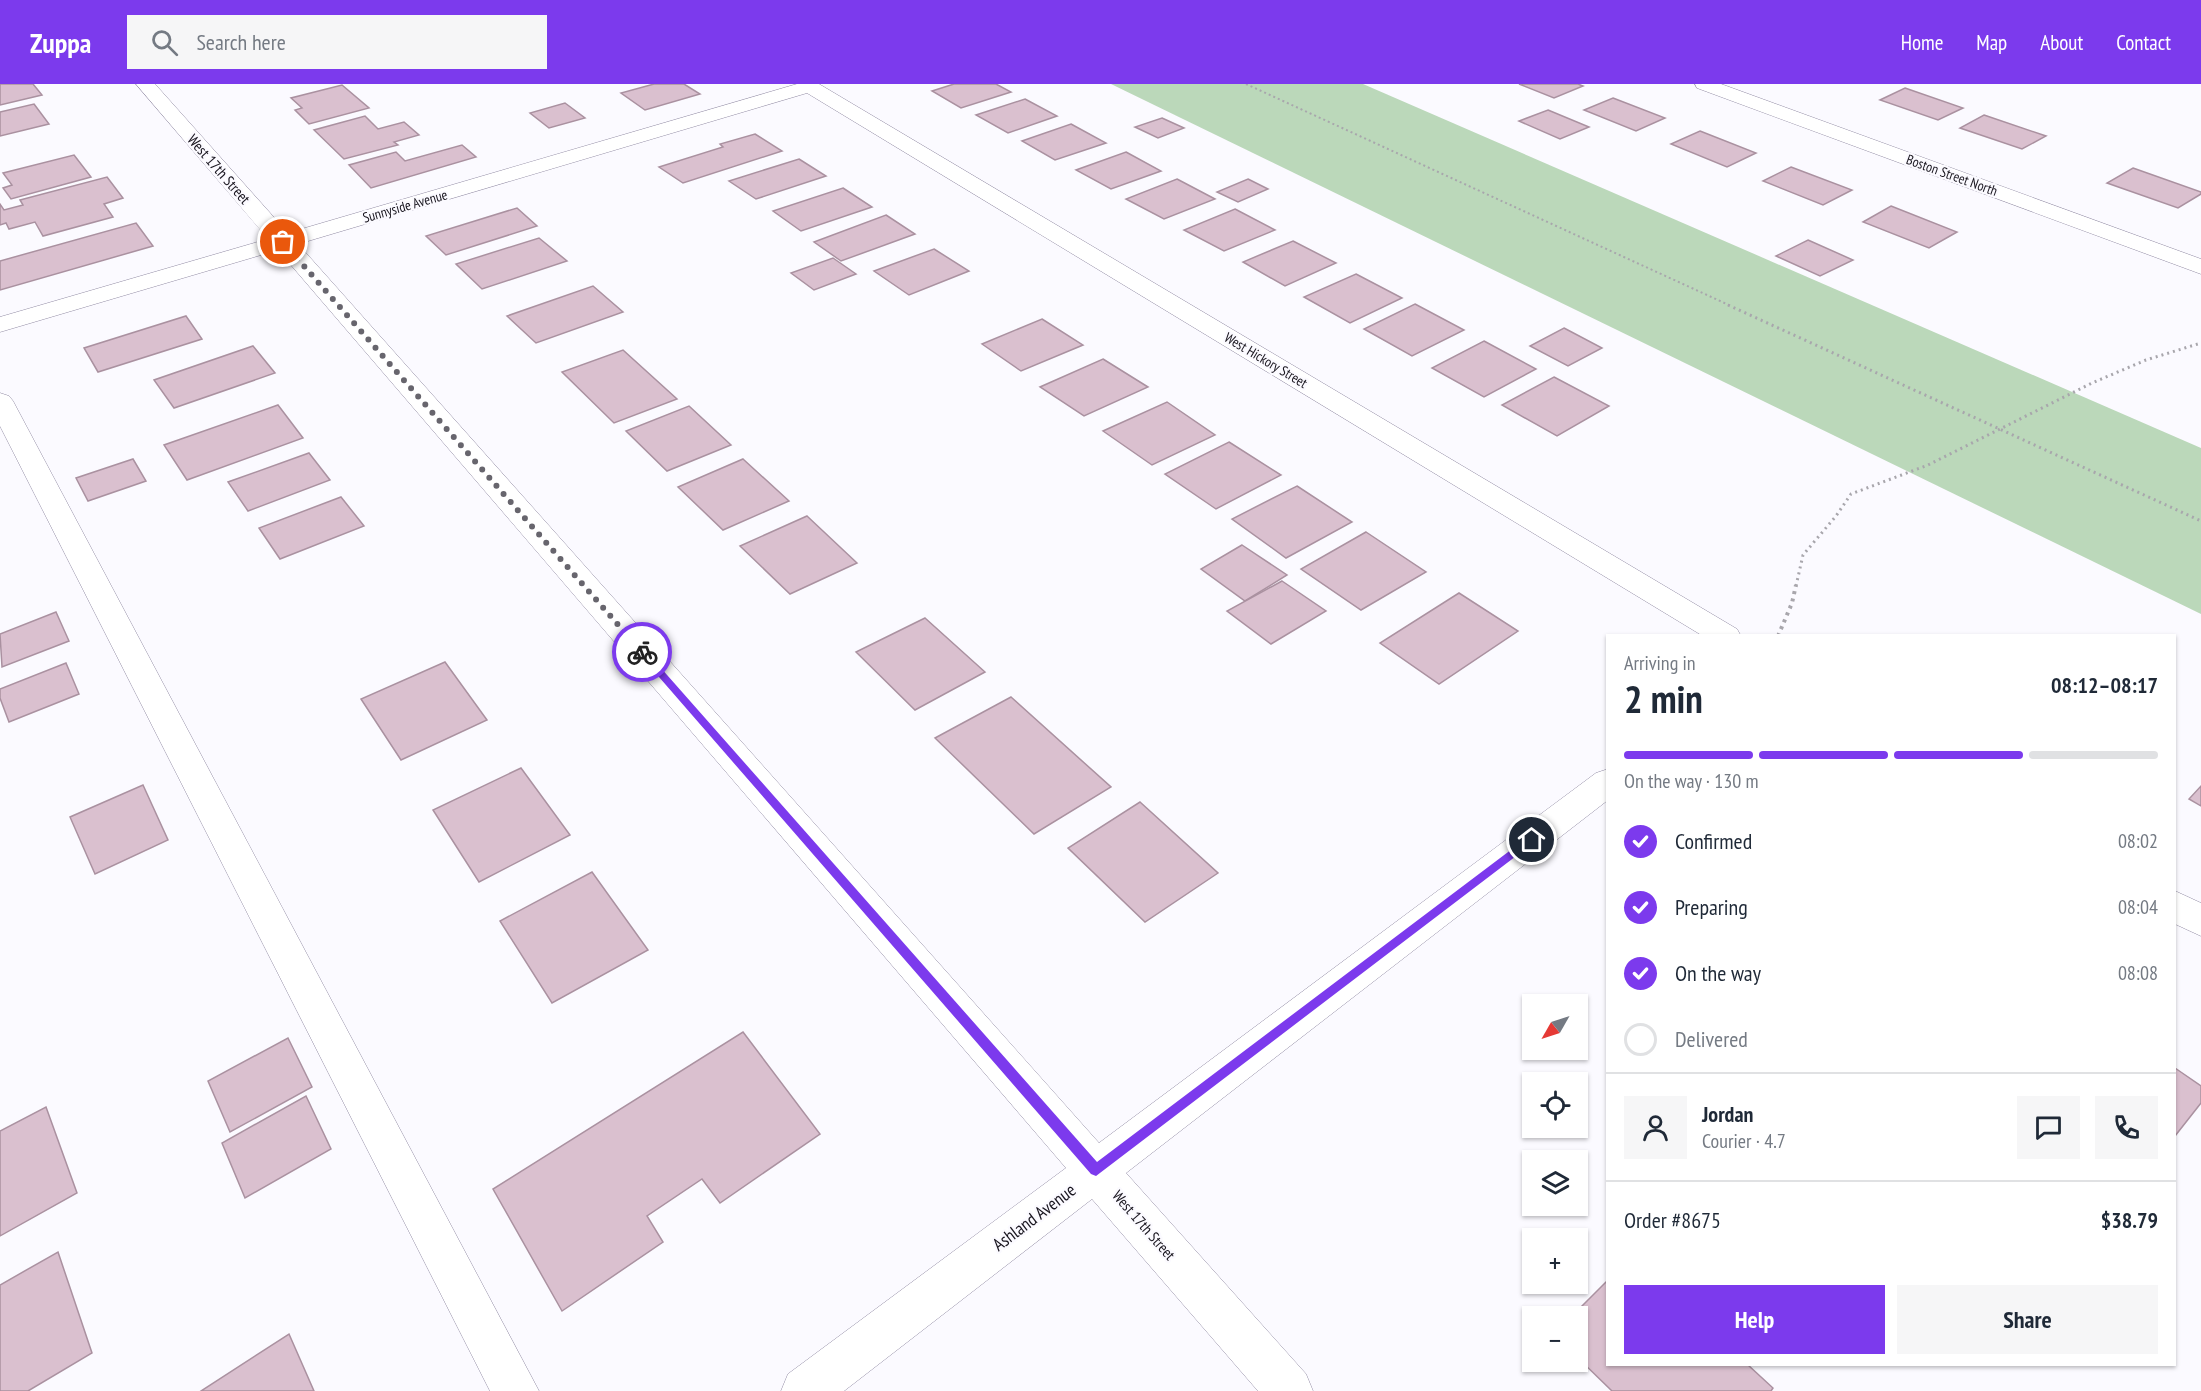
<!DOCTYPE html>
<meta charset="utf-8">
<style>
:root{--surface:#fff;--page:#f6f6f7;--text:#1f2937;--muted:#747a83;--line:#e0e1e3;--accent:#7c3aed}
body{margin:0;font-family:"PT Sans Narrow",sans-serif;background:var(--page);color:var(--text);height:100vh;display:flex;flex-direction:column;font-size:22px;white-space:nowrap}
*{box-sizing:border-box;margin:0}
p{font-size:20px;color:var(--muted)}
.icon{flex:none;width:33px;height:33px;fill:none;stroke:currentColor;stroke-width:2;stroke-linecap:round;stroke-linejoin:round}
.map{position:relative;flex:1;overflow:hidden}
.panel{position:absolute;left:1606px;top:550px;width:570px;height:732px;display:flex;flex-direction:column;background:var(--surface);border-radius:0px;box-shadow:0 2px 4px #0004}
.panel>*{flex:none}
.needle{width:39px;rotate:231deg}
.buttons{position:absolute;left:1522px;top:910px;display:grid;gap:12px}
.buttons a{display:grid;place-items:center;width:66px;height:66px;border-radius:0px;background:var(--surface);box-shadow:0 2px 4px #0004;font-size:30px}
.pin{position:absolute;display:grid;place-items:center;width:51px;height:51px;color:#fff;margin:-26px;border:3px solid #fff;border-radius:50%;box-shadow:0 2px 6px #0007}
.courier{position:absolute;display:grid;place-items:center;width:60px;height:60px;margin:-30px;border:4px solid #7c3aed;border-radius:50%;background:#fff;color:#222;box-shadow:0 2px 8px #0007}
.overview em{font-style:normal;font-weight:700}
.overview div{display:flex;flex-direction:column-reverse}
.overview{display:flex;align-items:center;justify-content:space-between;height:102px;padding:0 18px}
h1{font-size:39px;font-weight:700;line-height:45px}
.bar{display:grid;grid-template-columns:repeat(4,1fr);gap:9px 6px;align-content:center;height:72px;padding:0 18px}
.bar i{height:8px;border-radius:4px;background:var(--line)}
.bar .selected{background:var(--accent)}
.bar p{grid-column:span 4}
.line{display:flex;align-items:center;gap:15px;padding:0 18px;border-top:2px solid var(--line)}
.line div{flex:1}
.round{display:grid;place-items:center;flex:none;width:63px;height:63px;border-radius:0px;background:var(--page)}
ol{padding:0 18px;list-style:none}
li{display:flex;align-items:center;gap:18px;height:66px}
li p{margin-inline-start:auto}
li .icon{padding:6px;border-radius:50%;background:var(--accent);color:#fff;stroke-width:4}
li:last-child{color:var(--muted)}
li i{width:33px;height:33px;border:3px solid var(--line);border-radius:50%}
.primary-button{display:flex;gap:12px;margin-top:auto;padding:12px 18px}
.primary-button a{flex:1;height:69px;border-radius:0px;background:var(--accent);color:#fff;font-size:24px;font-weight:700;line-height:69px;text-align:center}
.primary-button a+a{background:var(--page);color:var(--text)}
header{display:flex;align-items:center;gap:36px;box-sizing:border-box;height:84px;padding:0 30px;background:var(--accent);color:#fff}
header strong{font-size:28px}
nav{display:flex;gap:33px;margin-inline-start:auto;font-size:21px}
.search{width:420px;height:54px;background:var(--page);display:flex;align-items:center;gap:15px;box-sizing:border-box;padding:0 21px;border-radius:0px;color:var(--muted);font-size:22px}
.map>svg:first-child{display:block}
</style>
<header>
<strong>Zuppa</strong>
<div class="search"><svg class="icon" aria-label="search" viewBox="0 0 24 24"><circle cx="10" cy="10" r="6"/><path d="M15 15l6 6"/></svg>Search here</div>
<nav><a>Home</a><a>Map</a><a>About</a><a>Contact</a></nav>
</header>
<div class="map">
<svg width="2201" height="1307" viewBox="0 0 2201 1307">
<rect width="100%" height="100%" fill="#fbfaff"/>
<path fill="#bbd8ba" d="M1111,0H1363L2201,364V530Z"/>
<g fill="#dac0cf" stroke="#aa91a0" stroke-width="1.5">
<path d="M0,0H33L42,11L0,21Z"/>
<path d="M654,0H684L700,10L645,26L621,9Z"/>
<path d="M954,0H996L1011,8L961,24L932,7Z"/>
<path d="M1519,0H1578L1583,2L1554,14Z"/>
<path d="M342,1L369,24L309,40L295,26L302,24L291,14Z"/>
<path d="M1905,4L1963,24L1938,36L1880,16Z"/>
<path d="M1613,14L1665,34L1636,47L1584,26Z"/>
<path d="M1025,15L1057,32L1008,49L976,31Z"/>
<path d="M565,19L585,34L549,44L530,29Z"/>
<path d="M34,20L49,40L0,52V28Z"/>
<path d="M1548,26L1589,43L1560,55L1519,37Z"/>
<path d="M1984,31L2046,52L2022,65L1960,44Z"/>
<path d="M365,32L378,45L404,38L419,51L394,58L398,61L344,75L314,46Z"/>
<path d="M1162,34L1184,44L1158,54L1135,43Z"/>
<path d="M1071,40L1106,59L1055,76L1022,57Z"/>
<path d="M1700,47L1756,69L1727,83L1671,60Z"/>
<path d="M755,50L782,67L683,99L659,83L723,63L720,60Z"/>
<path d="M462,61L476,73L371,104L349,81L396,68L405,77Z"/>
<path d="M1126,68L1161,87L1111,105L1076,86Z"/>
<path d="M74,71L91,93L11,115L3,104L12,101L3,89Z"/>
<path d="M799,75L826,92L756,115L729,97Z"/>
<path d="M1791,83L1852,106L1823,121L1763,97Z"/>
<path d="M2133,84L2201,108V110L2178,124L2107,99Z"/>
<path d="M107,93L123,114L104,120L113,133L43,152L35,138L9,145L6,139L0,141V120L4,126L23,121L20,116Z"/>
<path d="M1177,95L1215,115L1164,135L1126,115Z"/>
<path d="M1248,95L1268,105L1238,118L1217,108Z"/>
<path d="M843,104L872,123L801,147L773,127Z"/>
<path d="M1891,122L1957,148L1929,164L1863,138Z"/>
<path d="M517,124L537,142L446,171L426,152Z"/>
<path d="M1235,125L1275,146L1224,167L1184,146Z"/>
<path d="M886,131L915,150L841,177L814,158Z"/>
<path d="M136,139L153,162L0,206V177Z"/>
<path d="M539,154L567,177L482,205L456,180Z"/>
<path d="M1808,156L1853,176L1820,192L1776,172Z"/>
<path d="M1293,157L1336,179L1285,202L1243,178Z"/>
<path d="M934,165L969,187L909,211L874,187Z"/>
<path d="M833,174L856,190L814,206L791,189Z"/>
<path d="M1356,190L1402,214L1350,239L1304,213Z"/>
<path d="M593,202L623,228L536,259L507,232Z"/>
<path d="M1415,220L1464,246L1412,272L1364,245Z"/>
<path d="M186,232L202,255L98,288L84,264Z"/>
<path d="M1042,235L1083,261L1021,287L982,260Z"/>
<path d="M1564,244L1602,264L1568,282L1530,262Z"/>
<path d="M1484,257L1536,285L1484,313L1432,284Z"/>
<path d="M253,262L275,289L174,324L154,296Z"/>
<path d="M623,266L677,315L614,339L562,288Z"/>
<path d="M1103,275L1148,303L1084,332L1040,303Z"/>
<path d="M1554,293L1609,322L1557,352L1502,321Z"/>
<path d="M1167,318L1215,351L1152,381L1103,347Z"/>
<path d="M278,321L303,354L187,396L164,361Z"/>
<path d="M689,322L731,361L667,387L626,347Z"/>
<path d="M1229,358L1281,391L1216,425L1165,390Z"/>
<path d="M309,369L330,396L248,427L228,398Z"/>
<path d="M133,375L146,397L88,417L76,394Z"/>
<path d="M743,375L789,417L723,446L678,403Z"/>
<path d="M1297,402L1352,438L1286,474L1232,435Z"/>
<path d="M341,413L364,442L280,475L259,444Z"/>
<path d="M807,432L857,479L790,510L740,462Z"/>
<path d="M1366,448L1426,488L1361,526L1301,485Z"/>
<path d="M1242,461L1287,491L1245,517L1201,485Z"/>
<path d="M1282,497L1326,527L1271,560L1227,527Z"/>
<path d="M1459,509L1518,547L1439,600L1380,559Z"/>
<path d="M56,528L69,557L2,583L0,550Z"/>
<path d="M925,534L985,588L915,626L856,568Z"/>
<path d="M445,578L487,636L401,676L361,615Z"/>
<path d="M66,579L79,610L9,638L0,614V605Z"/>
<path d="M1011,613L1111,703L1034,750L935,654Z"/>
<path d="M521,684L570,751L479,798L433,726Z"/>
<path d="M143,701L168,756L95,790L70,733Z"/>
<path d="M2201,702V722L2189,715Z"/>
<path d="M1140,718L1218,789L1145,838L1068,764Z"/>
<path d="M592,788L648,866L552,919L500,837Z"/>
<path d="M743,948L820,1050L720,1119L702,1095L647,1132L663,1158L562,1227L493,1105Z"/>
<path d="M288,954L312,1003L230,1048L208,997Z"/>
<path d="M2175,984L2201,1002V1019L2175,1052Z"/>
<path d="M306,1012L331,1065L245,1114L222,1059Z"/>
<path d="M46,1023L77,1109L0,1152V1047Z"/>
<path d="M58,1168L92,1269L28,1307H0V1201Z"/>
<path d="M1608,1196V1281H1748L1773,1304L1771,1307H1612L1578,1274V1233H1571Z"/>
<path d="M289,1250L314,1307H201Z"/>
</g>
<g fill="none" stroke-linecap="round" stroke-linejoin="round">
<defs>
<path id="service" d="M0,309L9,312L13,317L539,1307H490L0,342Z"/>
<g id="minor">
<path d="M136,0H155L288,149L797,0H819L1737,545L1741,552H1703L807,9L298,160L1099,1059L1596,689L1608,685V716L1126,1089L1306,1290L1313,1307H1258L1092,1115L844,1307H781L788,1290L1066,1084L278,166L0,248V233L268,155Z"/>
<path d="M1695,0H1721L2201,175V190L1697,4Z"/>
<path d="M2175,807L2201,819V852L2175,840Z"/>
</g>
</defs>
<use href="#service" stroke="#928ca4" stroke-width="1"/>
<use href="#minor" stroke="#928ca4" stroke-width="1"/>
<path stroke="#a8a6ac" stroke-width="2" stroke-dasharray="2 3" stroke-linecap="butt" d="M1246,0L1731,222"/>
<g stroke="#a8a6ac" stroke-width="3" stroke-dasharray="2 4" stroke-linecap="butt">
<path d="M1728,221L2201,437"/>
<path d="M1796,502L1803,471L1836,432L1851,410L1928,381L2092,299L2146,276L2201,259"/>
</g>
<path stroke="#a8a6ac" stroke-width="4" stroke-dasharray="3 4.5" stroke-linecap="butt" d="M1778,552L1792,519L1796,501"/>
<use href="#service" fill="#fff" fill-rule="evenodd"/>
<use href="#minor" fill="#fff" fill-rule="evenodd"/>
</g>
<path fill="#7c3aed" d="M642,565L645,566L1097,1078L1528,753L1532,752L1537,756L1096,1092L1091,1090L639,570L638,568Z"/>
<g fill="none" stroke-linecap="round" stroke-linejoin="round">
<path stroke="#67656d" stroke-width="6" stroke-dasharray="0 10.8" d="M283,158L642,568"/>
</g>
<g text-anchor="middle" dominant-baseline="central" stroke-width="4.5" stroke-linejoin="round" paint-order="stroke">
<g font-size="14" fill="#18151e" stroke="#fbfaff">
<text transform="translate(1952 91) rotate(20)">Boston Street North</text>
<text transform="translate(405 122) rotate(-16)">Sunnyside Avenue</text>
<text transform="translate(1266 276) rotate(31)">West Hickory Street</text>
</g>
<g font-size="15" fill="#18151e" stroke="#fbfaff">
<text transform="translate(219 85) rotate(49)">West 17th Street</text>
<text transform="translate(1144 1141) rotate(49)">West 17th Street</text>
</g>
<g font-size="18" fill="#18151e" stroke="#fbfaff">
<text transform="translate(1034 1133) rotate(-37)">Ashland Avenue</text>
</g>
</g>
</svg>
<div class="buttons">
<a><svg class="needle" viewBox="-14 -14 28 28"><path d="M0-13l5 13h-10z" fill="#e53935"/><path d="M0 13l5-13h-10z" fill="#747a83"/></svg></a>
<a><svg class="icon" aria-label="locate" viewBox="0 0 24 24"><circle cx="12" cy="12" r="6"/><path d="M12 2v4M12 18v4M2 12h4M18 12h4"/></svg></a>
<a><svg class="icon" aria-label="layers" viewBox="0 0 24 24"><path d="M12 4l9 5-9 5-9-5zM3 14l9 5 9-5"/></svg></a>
<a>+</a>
<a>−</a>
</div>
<div class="pin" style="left:283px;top:158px;background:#ea580c"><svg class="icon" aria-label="bag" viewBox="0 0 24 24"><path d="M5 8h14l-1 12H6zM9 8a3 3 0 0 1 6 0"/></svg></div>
<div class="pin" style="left:1532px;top:756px;background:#1f2937"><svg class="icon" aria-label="home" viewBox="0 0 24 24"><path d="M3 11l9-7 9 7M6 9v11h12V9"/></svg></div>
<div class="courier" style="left:642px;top:568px"><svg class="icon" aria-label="bike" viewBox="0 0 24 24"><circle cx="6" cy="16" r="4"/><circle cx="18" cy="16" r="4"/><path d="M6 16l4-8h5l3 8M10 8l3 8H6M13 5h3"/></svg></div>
<section class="panel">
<div class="overview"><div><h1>2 min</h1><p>Arriving in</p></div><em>08:12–08:17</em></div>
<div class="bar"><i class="selected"></i><i class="selected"></i><i class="selected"></i><i></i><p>On the way · 130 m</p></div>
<ol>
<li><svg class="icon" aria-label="check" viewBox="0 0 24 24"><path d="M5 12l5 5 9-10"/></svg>Confirmed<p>08:02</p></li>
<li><svg class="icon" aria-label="check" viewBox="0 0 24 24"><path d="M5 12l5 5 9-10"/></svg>Preparing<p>08:04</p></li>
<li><svg class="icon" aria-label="check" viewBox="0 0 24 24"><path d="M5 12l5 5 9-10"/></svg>On the way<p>08:08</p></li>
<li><i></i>Delivered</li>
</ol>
<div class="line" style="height:108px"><a class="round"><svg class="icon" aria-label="person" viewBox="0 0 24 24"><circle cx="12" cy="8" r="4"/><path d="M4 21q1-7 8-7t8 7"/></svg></a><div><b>Jordan</b><p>Courier · 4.7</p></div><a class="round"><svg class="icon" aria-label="chat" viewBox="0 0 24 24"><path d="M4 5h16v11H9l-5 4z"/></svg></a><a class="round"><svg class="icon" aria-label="phone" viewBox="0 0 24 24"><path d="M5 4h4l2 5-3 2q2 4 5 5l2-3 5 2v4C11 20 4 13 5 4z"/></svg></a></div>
<div class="line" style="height:78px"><div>Order #8675</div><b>$38.79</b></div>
<div class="primary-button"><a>Help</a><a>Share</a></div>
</section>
</div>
